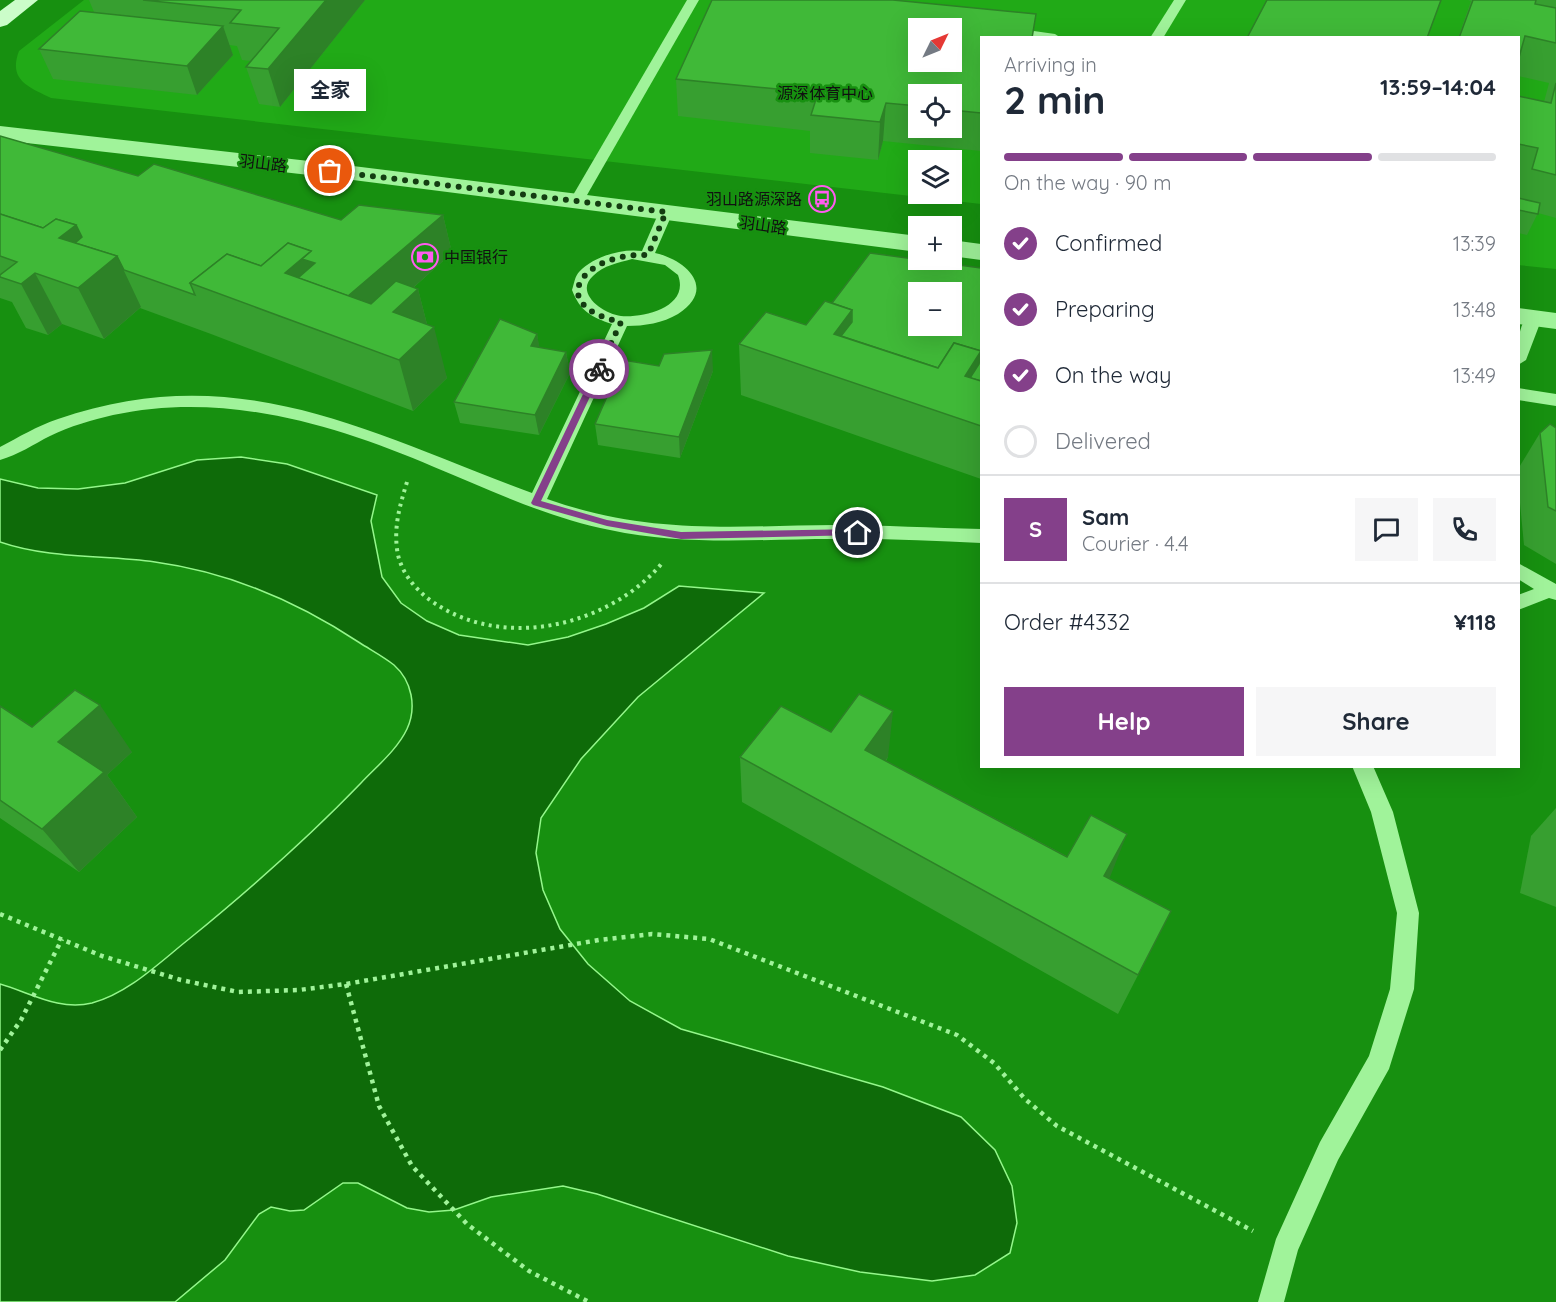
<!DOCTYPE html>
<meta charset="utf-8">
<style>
:root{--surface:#fff;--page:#f6f6f7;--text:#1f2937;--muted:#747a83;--line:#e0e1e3;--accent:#84408a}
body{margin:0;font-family:Quicksand,"Noto Sans SC",sans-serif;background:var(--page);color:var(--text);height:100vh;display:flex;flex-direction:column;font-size:22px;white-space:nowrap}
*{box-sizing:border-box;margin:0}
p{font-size:20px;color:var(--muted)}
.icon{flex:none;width:33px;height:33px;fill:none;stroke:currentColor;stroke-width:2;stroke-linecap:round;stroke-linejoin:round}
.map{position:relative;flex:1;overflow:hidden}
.details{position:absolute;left:980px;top:36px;width:540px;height:732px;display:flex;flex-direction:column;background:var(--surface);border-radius:0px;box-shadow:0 6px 24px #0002}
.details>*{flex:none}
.needle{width:39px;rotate:47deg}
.tools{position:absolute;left:908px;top:18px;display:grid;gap:12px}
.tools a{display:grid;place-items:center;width:54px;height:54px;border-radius:0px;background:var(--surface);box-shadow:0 6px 24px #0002;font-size:30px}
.pin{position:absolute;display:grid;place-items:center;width:51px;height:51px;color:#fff;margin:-26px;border:3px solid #fff;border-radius:50%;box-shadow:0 2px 6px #0007}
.courier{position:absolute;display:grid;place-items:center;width:60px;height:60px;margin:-30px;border:4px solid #84408a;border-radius:50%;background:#fff;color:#222;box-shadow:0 2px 8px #0007}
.bubble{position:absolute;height:42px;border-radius:0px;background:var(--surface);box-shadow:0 6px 24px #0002;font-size:20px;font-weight:700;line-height:42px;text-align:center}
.summary em{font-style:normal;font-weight:700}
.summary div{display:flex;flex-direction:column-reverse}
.summary{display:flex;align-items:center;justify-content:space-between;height:102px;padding:0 24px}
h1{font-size:39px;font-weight:700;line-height:45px}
.bar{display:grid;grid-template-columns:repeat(4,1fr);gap:9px 6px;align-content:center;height:72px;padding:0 24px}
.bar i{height:8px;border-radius:4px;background:var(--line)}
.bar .active{background:var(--accent)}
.bar p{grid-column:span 4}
.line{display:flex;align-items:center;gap:15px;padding:0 24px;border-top:2px solid var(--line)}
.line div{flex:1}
.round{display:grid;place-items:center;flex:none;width:63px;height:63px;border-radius:0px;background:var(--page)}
ol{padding:0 24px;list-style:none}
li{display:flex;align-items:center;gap:18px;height:66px}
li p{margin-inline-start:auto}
li .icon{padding:6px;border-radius:50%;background:var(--accent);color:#fff;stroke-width:4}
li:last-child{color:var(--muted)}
li i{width:33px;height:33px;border:3px solid var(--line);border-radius:50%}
.action{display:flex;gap:12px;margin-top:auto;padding:12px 24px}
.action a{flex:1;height:69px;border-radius:0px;background:var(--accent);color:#fff;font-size:24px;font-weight:700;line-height:69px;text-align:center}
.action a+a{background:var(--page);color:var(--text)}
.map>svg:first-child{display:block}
</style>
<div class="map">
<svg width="1556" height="1302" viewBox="0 0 1556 1302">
<rect width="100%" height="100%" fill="#179010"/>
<path fill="#21aa17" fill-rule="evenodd" d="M84,0H1556V269L1518,265V38H981V204L51,98C28,87 8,80 19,51ZM918,28H951V62H918ZM918,94H951V128H918ZM918,160H951V194H918Z"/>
<path fill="#0e6b09" stroke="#94f78b" stroke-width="1.5" d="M241,457L287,464L377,495L371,521L382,577L401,603L427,621L459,635L528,645L568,637L606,624L644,608L679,586L764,593L638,697L581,759L541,818L536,853L543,890L560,929L588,964L630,1001L681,1029L883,1087L961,1117L995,1150L1012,1186L1017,1223L1010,1253L975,1275L932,1281L860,1272L788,1256L597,1194L563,1186L491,1197L454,1210L429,1212L407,1208L358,1183H343L304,1210L290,1211L271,1207L259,1214L225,1260L175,1302H0V984C31,993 59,1011 92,1003C129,993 160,962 189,939C249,890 307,839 361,783C376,767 397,750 407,729C417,707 412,681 394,665C384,657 371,650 360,643C298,602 229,572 155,562C104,555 49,559 0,542V479L38,488L78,489L125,483L197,460Z"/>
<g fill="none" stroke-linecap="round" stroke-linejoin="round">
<path stroke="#a0f39a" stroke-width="4" stroke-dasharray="3 4.5" stroke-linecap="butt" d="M407,482C400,505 394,525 397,549C400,574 419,594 439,606C510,650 612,624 663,562"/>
<g stroke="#a0f39a" stroke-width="4.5" stroke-dasharray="4 5" stroke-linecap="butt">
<path d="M0,914L102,956L181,980L238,992L299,990L346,984L599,940L652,934L709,939L957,1035L994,1063L1025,1099L1057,1126L1253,1231"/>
<path d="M346,984L379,1106L412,1166L467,1224L529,1271L589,1302"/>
<path d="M0,1050L21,1020L62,939"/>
</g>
<g fill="#a0f39a" fill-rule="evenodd">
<path d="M687,0H699L583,202L576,206L571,205L569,202Z"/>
<path d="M1174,0H1186L1163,38H1150Z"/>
<path d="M1006,27L1055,34L1061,38H1025L1002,34V28Z"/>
<path d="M666,208L673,212L655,253C687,260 717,289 678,314C663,323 644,326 627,326L547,499C650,535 729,526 835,525C884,525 932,528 981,529V543C932,541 883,538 833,539C758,539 684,546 610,530C548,518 493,491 434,467C333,424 224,391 113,415C92,420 70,426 50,436C34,444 18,455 0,460V447C19,437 37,426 58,419C238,357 367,432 532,493L612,324C591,317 580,311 572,290C574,284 575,276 579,272C593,257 621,248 642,251L659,212ZM632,259L665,265L678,275C690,307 644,318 621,316C603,314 574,293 593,276C604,265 618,263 632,259Z"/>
<path d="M1534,313L1542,318L1526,360L1518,365C1518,351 1516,318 1534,313Z"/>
<path d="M1518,388L1556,394V406L1518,400Z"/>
<path d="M1518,563L1556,584V600L1549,598L1518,610V595L1534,589L1518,579Z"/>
<path d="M1352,766H1373L1393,812L1419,913L1414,989L1389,1069L1338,1160L1298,1250L1284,1302H1258L1276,1239L1320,1142L1369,1056L1390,989L1397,913L1371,812Z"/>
</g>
<g fill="#a0f39a" fill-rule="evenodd">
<path d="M0,126L353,166L918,236V252L353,180L0,140Z"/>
<path d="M951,240L981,244V260L951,256Z"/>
<path d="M1518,308L1556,313V329L1518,324Z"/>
</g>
<path fill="#cbfdc9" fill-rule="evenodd" d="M15,0H38L7,25L0,27V11Z"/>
</g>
<g fill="#379f30" fill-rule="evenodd">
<path d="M89,0H365L280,107L259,104L246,67L251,61L242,60L237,46L229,45L233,55L197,95L53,79L39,49L94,12Z"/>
<path d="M1468,0H1556V218L1538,213L1527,235L1518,233L1519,187L1518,186V96L1544,102L1549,83L1518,76V38H1458L1471,1Z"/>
<path d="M981,38V151L883,141L878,160L810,153V131L678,116L676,79ZM918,94H951V128H918Z"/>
<path d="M0,136L138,176L341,220L443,215L452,253L413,288L418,289L427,324L447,378L413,411L211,334L140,308L104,339L62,324L48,335L26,328L12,302L0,298Z"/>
<path d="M981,268V479L741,395L739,344L806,325L832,303Z"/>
<path d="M537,334L539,348L566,352L570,373L539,435L460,423L454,402Z"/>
<path d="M659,366L713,371L680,458L598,445L595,424Z"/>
<path d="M1556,428V564L1524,545L1518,482V469L1540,433Z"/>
<path d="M0,706L32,727L132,752L107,775L137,817L79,872L0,818Z"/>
<path d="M831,732L888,757L886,761L1171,911L1118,1014L742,802L740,757Z"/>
<path d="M1556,808V907L1520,893L1531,836Z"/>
</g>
<g fill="#2d8227">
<path d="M326,0H365L280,107L268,69Z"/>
<path d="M223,26L233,55L197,95L187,66Z"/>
<path d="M886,103L883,141L878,160L880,122Z"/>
<path d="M443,215L452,253L352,342L339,304Z"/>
<path d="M76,225L117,256L141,307L104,339L78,288L49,240Z"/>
<path d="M311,251L327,299L295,303L279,317L265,278Z"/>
<path d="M35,273L62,324L48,335L21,284Z"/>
<path d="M418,289L429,332L434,327L447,378L413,411L399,360L393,312Z"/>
<path d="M852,310L850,352L834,334Z"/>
<path d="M537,334L541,355L531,346Z"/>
<path d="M712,350L713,371L680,458L679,437Z"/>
<path d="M981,351L975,392L965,376Z"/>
<path d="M566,352L570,373L539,435L535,415Z"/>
<path d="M100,705L132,752L107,775L137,817L79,872L42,829L58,742Z"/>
<path d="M893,711L888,757L861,795L865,750Z"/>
<path d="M1127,834L1110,877L1087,918L1104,876Z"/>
</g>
<g fill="#40b938" stroke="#2d8227" stroke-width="1.5" fill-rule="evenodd">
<path d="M143,0H326L268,69L246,67L279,28L230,23L241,10Z"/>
<path d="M712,0H893L1036,14L1032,38H981V113L951,110V94H918V106L886,103L880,122L811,115L818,93L676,79ZM918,28H951V62H918Z"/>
<path d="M1267,0H1441L1427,38H1247Z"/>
<path d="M1473,0H1536L1535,4L1556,8V43L1525,36L1518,61V38H1459Z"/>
<path d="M80,11L223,26L187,66L39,49Z"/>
<path d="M1556,83V175L1532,169L1538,148L1518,144V96L1551,103Z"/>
<path d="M0,136L138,176L154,164L341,220L359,205L443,215L348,296L298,278L315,263L302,259L311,251L288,243L261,266L227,254L190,283L195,295L124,270L117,256L75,243L82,237L76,225L56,219L43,228L0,214Z"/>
<path d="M1518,198L1540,203L1538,214L1518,210Z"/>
<path d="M0,214L43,228L56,219L76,225L59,238L117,256L78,288L35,273L21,284L0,277V275L17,262L0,256Z"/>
<path d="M288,243L311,251L285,273L371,304L396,281L418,289L393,312L434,327L399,360L190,283L227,254L261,266Z"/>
<path d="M870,253L981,268V381L970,378L979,364L981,351L954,343L938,368L841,336L852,322V310L832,303ZM918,292H951V326H918Z"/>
<path d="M825,301L852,310L834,334L938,368L954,343L981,351L965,376L981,381V426L739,344L766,312L806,325Z"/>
<path d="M500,319L537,334L531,346L566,352L535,415L454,402Z"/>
<path d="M712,350L679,437L595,424L623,360L659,366L664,354Z"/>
<path d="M1550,424L1556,428V511L1548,507L1540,433Z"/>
<path d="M75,690L100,705L58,742L104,772L42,829L0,800V706L32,727Z"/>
<path d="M859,694L893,711L865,750L1067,857L1091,815L1127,834L1104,876L1171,911L1138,975L740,757L781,706L831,732Z"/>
</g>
<path fill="#84408a" d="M599,366L603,369L541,501L607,520L681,532L858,529L861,530V535L681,539L607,526L533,505L531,503L595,369Z"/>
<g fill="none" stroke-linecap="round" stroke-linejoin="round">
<path stroke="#133d11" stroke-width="6" stroke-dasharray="0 10.8" d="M330,171L666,212L648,255C584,252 542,305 621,322L599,369"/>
</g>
<defs>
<symbol id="bus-ring" viewBox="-11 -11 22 22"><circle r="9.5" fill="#179010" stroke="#ff5bef" stroke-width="1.5"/><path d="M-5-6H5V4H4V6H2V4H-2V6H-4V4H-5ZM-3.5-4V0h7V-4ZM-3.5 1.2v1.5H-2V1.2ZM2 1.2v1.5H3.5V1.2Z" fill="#ff5bef"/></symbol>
<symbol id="bank-ring" viewBox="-11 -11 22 22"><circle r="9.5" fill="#179010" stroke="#ff5bef" stroke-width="1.5"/><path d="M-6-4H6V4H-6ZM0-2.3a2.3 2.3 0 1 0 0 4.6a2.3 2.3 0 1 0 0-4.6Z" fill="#ff5bef"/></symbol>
</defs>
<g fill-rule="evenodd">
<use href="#bus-ring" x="807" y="184" width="30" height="30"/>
<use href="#bank-ring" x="410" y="242" width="30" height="30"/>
</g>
<g text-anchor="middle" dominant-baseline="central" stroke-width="5" stroke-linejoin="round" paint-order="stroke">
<g font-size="16" fill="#111" stroke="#179010">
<text x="825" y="93">源深体育中心</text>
</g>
<g font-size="16" fill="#111" stroke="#179010">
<text transform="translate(263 163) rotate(7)">羽山路</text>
<text transform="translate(763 225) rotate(8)">羽山路</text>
</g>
<g font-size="16" fill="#111" stroke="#179010" text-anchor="end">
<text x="802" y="199">羽山路源深路</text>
<text x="444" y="257" text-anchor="start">中国银行</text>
</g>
</g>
</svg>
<div class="tools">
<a><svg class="needle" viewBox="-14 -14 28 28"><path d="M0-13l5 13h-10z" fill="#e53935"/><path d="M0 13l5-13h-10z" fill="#747a83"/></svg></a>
<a><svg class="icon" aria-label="locate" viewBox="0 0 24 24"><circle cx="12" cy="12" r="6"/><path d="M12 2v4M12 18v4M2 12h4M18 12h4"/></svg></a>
<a><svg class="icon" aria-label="layers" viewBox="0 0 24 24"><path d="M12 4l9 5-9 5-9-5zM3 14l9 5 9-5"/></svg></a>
<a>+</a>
<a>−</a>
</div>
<div class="pin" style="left:330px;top:171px;background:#ea580c"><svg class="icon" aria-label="bag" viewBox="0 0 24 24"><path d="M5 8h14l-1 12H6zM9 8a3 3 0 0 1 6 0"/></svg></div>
<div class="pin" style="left:858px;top:533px;background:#1f2937"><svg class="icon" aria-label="home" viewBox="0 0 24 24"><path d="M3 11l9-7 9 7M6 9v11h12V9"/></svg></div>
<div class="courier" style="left:599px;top:369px"><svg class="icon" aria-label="bike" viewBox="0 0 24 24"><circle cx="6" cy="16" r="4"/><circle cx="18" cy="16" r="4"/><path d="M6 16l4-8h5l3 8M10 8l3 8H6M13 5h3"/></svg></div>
<div class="bubble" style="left:294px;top:69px;width:72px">全家</div>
<section class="details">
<div class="summary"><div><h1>2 min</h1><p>Arriving in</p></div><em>13:59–14:04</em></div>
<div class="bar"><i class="active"></i><i class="active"></i><i class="active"></i><i></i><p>On the way · 90 m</p></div>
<ol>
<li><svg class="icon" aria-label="check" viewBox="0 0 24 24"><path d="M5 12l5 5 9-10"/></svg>Confirmed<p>13:39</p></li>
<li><svg class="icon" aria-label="check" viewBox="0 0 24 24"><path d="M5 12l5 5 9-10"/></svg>Preparing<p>13:48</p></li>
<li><svg class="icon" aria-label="check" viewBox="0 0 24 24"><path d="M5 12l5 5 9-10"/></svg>On the way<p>13:49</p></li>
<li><i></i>Delivered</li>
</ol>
<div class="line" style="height:108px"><b class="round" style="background:var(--accent);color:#fff">S</b><div><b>Sam</b><p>Courier · 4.4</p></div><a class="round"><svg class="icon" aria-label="chat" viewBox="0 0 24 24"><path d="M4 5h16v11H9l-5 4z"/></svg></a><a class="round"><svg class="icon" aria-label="phone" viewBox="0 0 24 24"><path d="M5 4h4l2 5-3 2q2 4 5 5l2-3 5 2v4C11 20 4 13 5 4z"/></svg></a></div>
<div class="line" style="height:78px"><div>Order #4332</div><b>¥118</b></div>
<div class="action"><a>Help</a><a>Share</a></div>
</section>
</div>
